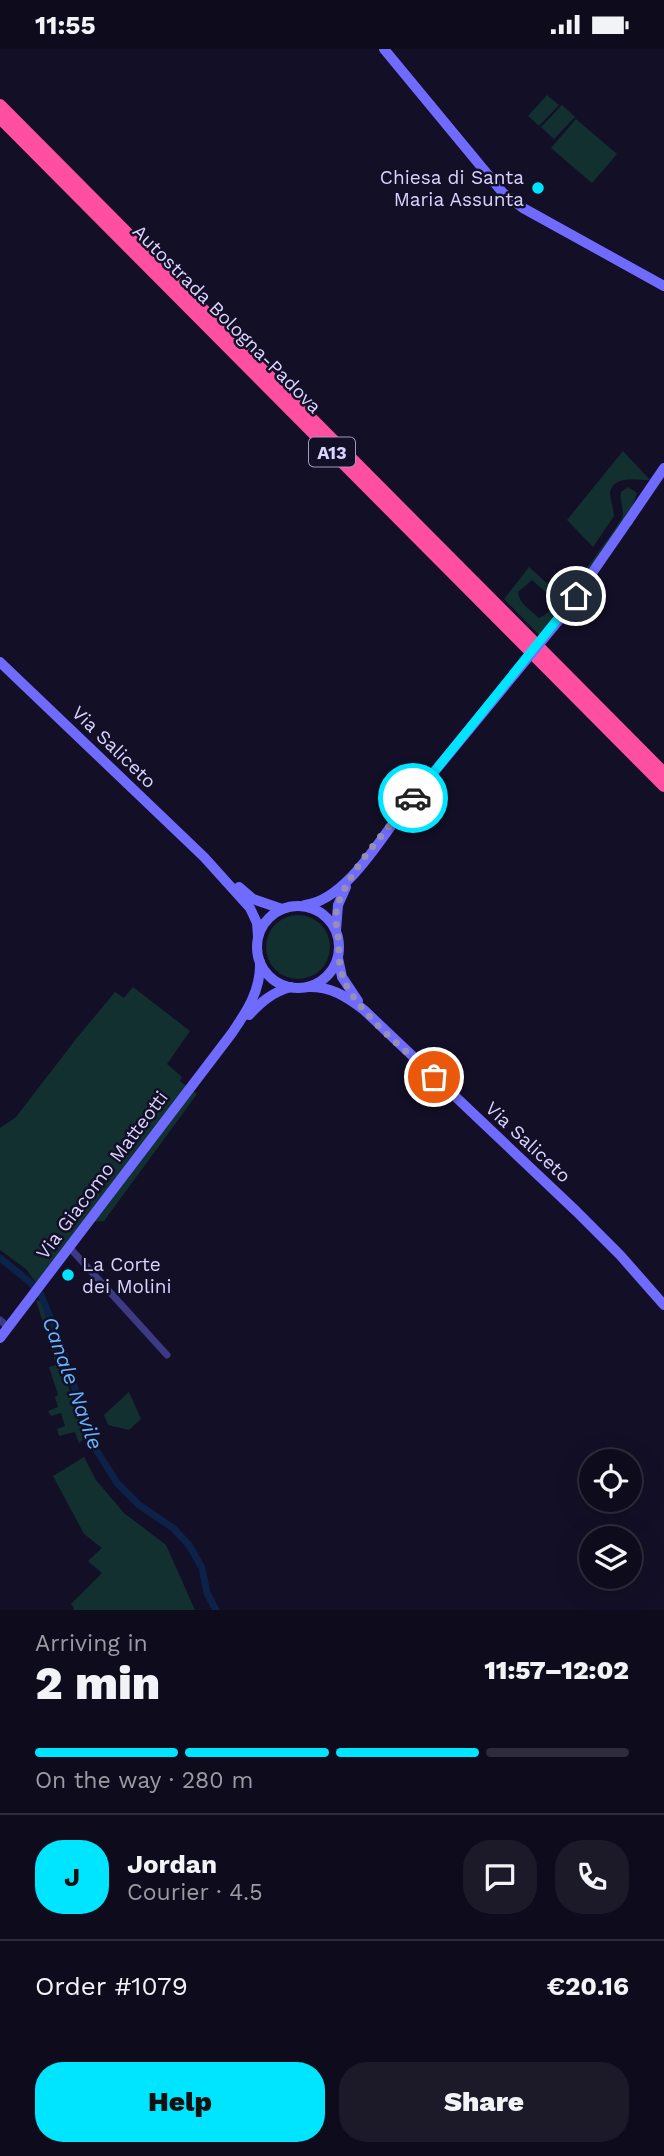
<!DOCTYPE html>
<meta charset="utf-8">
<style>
:root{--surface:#0e0b1c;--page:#1c1929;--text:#f1f3f6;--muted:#9b9ba3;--line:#2e2b3b;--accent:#00e5ff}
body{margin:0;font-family:"Work Sans",sans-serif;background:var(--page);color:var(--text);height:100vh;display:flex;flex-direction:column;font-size:26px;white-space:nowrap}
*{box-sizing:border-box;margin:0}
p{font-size:23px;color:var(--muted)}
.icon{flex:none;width:38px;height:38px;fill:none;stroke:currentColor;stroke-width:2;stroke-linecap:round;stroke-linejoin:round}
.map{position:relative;height:1561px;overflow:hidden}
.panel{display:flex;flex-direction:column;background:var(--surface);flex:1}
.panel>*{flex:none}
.controls{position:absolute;left:579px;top:1400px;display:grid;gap:14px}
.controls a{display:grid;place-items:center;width:63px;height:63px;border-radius:50%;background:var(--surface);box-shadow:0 7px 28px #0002,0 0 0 2px var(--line);font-size:35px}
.pin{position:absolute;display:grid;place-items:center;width:60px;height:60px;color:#fff;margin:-30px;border:4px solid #fff;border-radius:50%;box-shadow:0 2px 7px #0007}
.courier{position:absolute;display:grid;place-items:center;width:70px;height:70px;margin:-35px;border:5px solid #00e5ff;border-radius:50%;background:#fff;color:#222;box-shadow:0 2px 9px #0007}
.head em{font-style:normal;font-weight:800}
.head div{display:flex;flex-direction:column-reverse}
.head{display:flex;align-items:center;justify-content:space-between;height:119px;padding:0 35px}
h1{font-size:46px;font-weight:800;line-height:52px}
.bar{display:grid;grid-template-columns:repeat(4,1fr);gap:10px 7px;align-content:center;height:84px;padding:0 35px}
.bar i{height:9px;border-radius:5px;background:var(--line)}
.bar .current{background:var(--accent)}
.bar p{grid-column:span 4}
.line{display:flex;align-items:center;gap:18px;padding:0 35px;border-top:2px solid var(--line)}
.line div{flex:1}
.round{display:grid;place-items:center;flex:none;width:74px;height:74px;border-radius:28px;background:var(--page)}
.primary-button{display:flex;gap:14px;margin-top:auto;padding:14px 35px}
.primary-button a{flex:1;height:80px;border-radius:28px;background:var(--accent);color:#111;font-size:28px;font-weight:800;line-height:80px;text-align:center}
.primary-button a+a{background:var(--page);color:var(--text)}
.status{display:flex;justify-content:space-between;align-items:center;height:49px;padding:0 35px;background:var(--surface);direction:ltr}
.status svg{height:19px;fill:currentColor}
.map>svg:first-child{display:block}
</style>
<div class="status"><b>11:55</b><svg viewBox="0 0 49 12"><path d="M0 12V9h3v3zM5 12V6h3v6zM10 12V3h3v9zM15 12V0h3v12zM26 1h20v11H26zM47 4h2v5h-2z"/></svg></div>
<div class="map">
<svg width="664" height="1561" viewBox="0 0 664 1561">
<rect width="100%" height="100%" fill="#130f26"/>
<g fill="#12302f">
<path d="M547,46L559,56L539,77L528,67Z"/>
<path d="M562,56L575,68L554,90L541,78Z"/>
<path d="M576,70L617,105L592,134L551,99Z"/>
<path d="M623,402L650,431C638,432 613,425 610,444C610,450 614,461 614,467L593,498L567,471Z"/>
<path d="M628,438L637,444L632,458L556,569L540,587L504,550L529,518L558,544L549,546L532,531L518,543C519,554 531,562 539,569C555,566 611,487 622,469C625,461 619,452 621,443Z"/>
<circle cx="298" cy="898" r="32"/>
<path d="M133,938L190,982L167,1015L182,1028L180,1032L197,1045L104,1172L89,1173L39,1238L26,1220L0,1201V1079L16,1068L76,990L115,943L124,949Z"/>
<path d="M36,1251L41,1252L85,1389L79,1394L75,1383L59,1387L57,1380L65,1377L61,1364L51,1367L48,1362L58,1358L55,1348L58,1346L49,1318L56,1316Z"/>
<path d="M129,1343L141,1370L129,1381L108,1376L104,1366Z"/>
<path d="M84,1408L96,1431L124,1464L166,1496L195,1561H73L74,1559L71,1555L102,1524L88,1512L102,1499L84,1485L53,1427Z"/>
</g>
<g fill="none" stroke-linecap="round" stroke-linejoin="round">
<path stroke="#0c2248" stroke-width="7" d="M0,1209L31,1234L41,1246L60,1292L92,1394L117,1434L139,1456L173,1479L189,1496L202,1519L207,1544L216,1561"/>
<g stroke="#3d3a85" stroke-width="7">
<path d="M69,1198L167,1306"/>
<path d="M0,1271L8,1278"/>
</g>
<g stroke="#6f6bff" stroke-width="10">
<path d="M384,0L503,144L523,159L664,237"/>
<path d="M628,472L664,419"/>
<path d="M0,613L204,808L250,859L257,874L258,887"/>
<path d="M239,838L253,850L282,860"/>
<path d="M305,856C345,851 379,792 402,762"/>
<circle cx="298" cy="898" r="41"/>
<path d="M336,881L338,856L346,838"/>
<path d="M338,909L342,928L358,952"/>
<path d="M307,938C330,937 346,947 364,961L576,1162L620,1206L664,1256"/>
<path d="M249,966C262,952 273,943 291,938"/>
<path d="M0,1289L232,984C247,962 261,941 260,913"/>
</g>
<g stroke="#ff4fa3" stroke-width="12">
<path d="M0,56L664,724"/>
<path d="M0,69L664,737"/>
</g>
<path stroke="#6f6bff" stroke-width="10" d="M402,762L563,566L628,472"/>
</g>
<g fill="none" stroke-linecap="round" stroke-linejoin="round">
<path stroke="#948fb3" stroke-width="7" stroke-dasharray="0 12.6" d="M413,749C390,777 339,831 336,866C335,876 339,887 339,898C338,925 346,940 364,961C384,985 411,1006 434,1028"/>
<path stroke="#00e5ff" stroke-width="9" d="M413,749L576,547"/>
</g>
<g fill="#00e5ff" stroke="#130f26" stroke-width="2.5">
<circle cx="538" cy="139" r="7"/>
<circle cx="68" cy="1226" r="7"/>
</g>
<g text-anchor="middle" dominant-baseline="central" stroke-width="5" stroke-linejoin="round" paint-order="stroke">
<rect fill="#130f26" stroke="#9e99be" stroke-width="2" x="309" y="388.5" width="46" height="29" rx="5"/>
<g font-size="18" font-weight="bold" fill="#d9d4ff">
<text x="332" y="403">A13</text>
</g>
<g font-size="19" fill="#d9d4ff" stroke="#130f26" text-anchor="end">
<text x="524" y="128">Chiesa di Santa<tspan x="524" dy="22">Maria Assunta</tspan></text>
<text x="82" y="1215" text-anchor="start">La Corte<tspan x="82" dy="22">dei Molini</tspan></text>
</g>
<g font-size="19" fill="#d9d4ff" stroke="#130f26">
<text transform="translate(227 270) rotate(45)">Autostrada Bologna-Padova</text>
<text transform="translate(114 698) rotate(44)">Via Saliceto</text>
<text transform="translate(528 1093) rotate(43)">Via Saliceto</text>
<text transform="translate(102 1126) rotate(-53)">Via Giacomo Matteotti</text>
</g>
<g font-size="21" font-style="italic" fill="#62b6ff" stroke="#130f26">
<text transform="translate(73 1334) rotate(70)">Canale Navile</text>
</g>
</g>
</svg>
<div class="controls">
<a><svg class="icon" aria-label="locate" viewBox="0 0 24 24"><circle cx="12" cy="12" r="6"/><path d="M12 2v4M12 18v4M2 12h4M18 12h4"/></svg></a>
<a><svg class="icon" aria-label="layers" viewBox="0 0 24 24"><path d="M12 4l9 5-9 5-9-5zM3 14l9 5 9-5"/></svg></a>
</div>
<div class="pin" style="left:434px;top:1028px;background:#ea580c"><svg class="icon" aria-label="bag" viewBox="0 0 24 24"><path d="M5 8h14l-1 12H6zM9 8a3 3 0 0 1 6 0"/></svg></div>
<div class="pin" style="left:576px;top:547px;background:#1f2937"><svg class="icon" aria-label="home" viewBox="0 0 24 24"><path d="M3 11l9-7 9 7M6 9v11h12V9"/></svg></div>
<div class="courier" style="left:413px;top:749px"><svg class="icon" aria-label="car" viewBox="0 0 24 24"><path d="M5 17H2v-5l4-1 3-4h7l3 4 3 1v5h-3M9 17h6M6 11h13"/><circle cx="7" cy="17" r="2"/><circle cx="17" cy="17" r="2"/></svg></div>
</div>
<section class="panel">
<div class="head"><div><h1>2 min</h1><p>Arriving in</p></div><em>11:57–12:02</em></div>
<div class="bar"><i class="current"></i><i class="current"></i><i class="current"></i><i></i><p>On the way · 280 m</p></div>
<div class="line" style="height:126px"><b class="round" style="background:var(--accent);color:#111">J</b><div><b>Jordan</b><p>Courier · 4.5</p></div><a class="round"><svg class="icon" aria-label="chat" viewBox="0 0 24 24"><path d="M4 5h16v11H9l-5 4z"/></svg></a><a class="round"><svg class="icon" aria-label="phone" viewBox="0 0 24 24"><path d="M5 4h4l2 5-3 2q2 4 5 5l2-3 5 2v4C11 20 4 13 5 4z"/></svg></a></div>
<div class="line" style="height:91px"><div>Order #1079</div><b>€20.16</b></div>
<div class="primary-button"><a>Help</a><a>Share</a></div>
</section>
